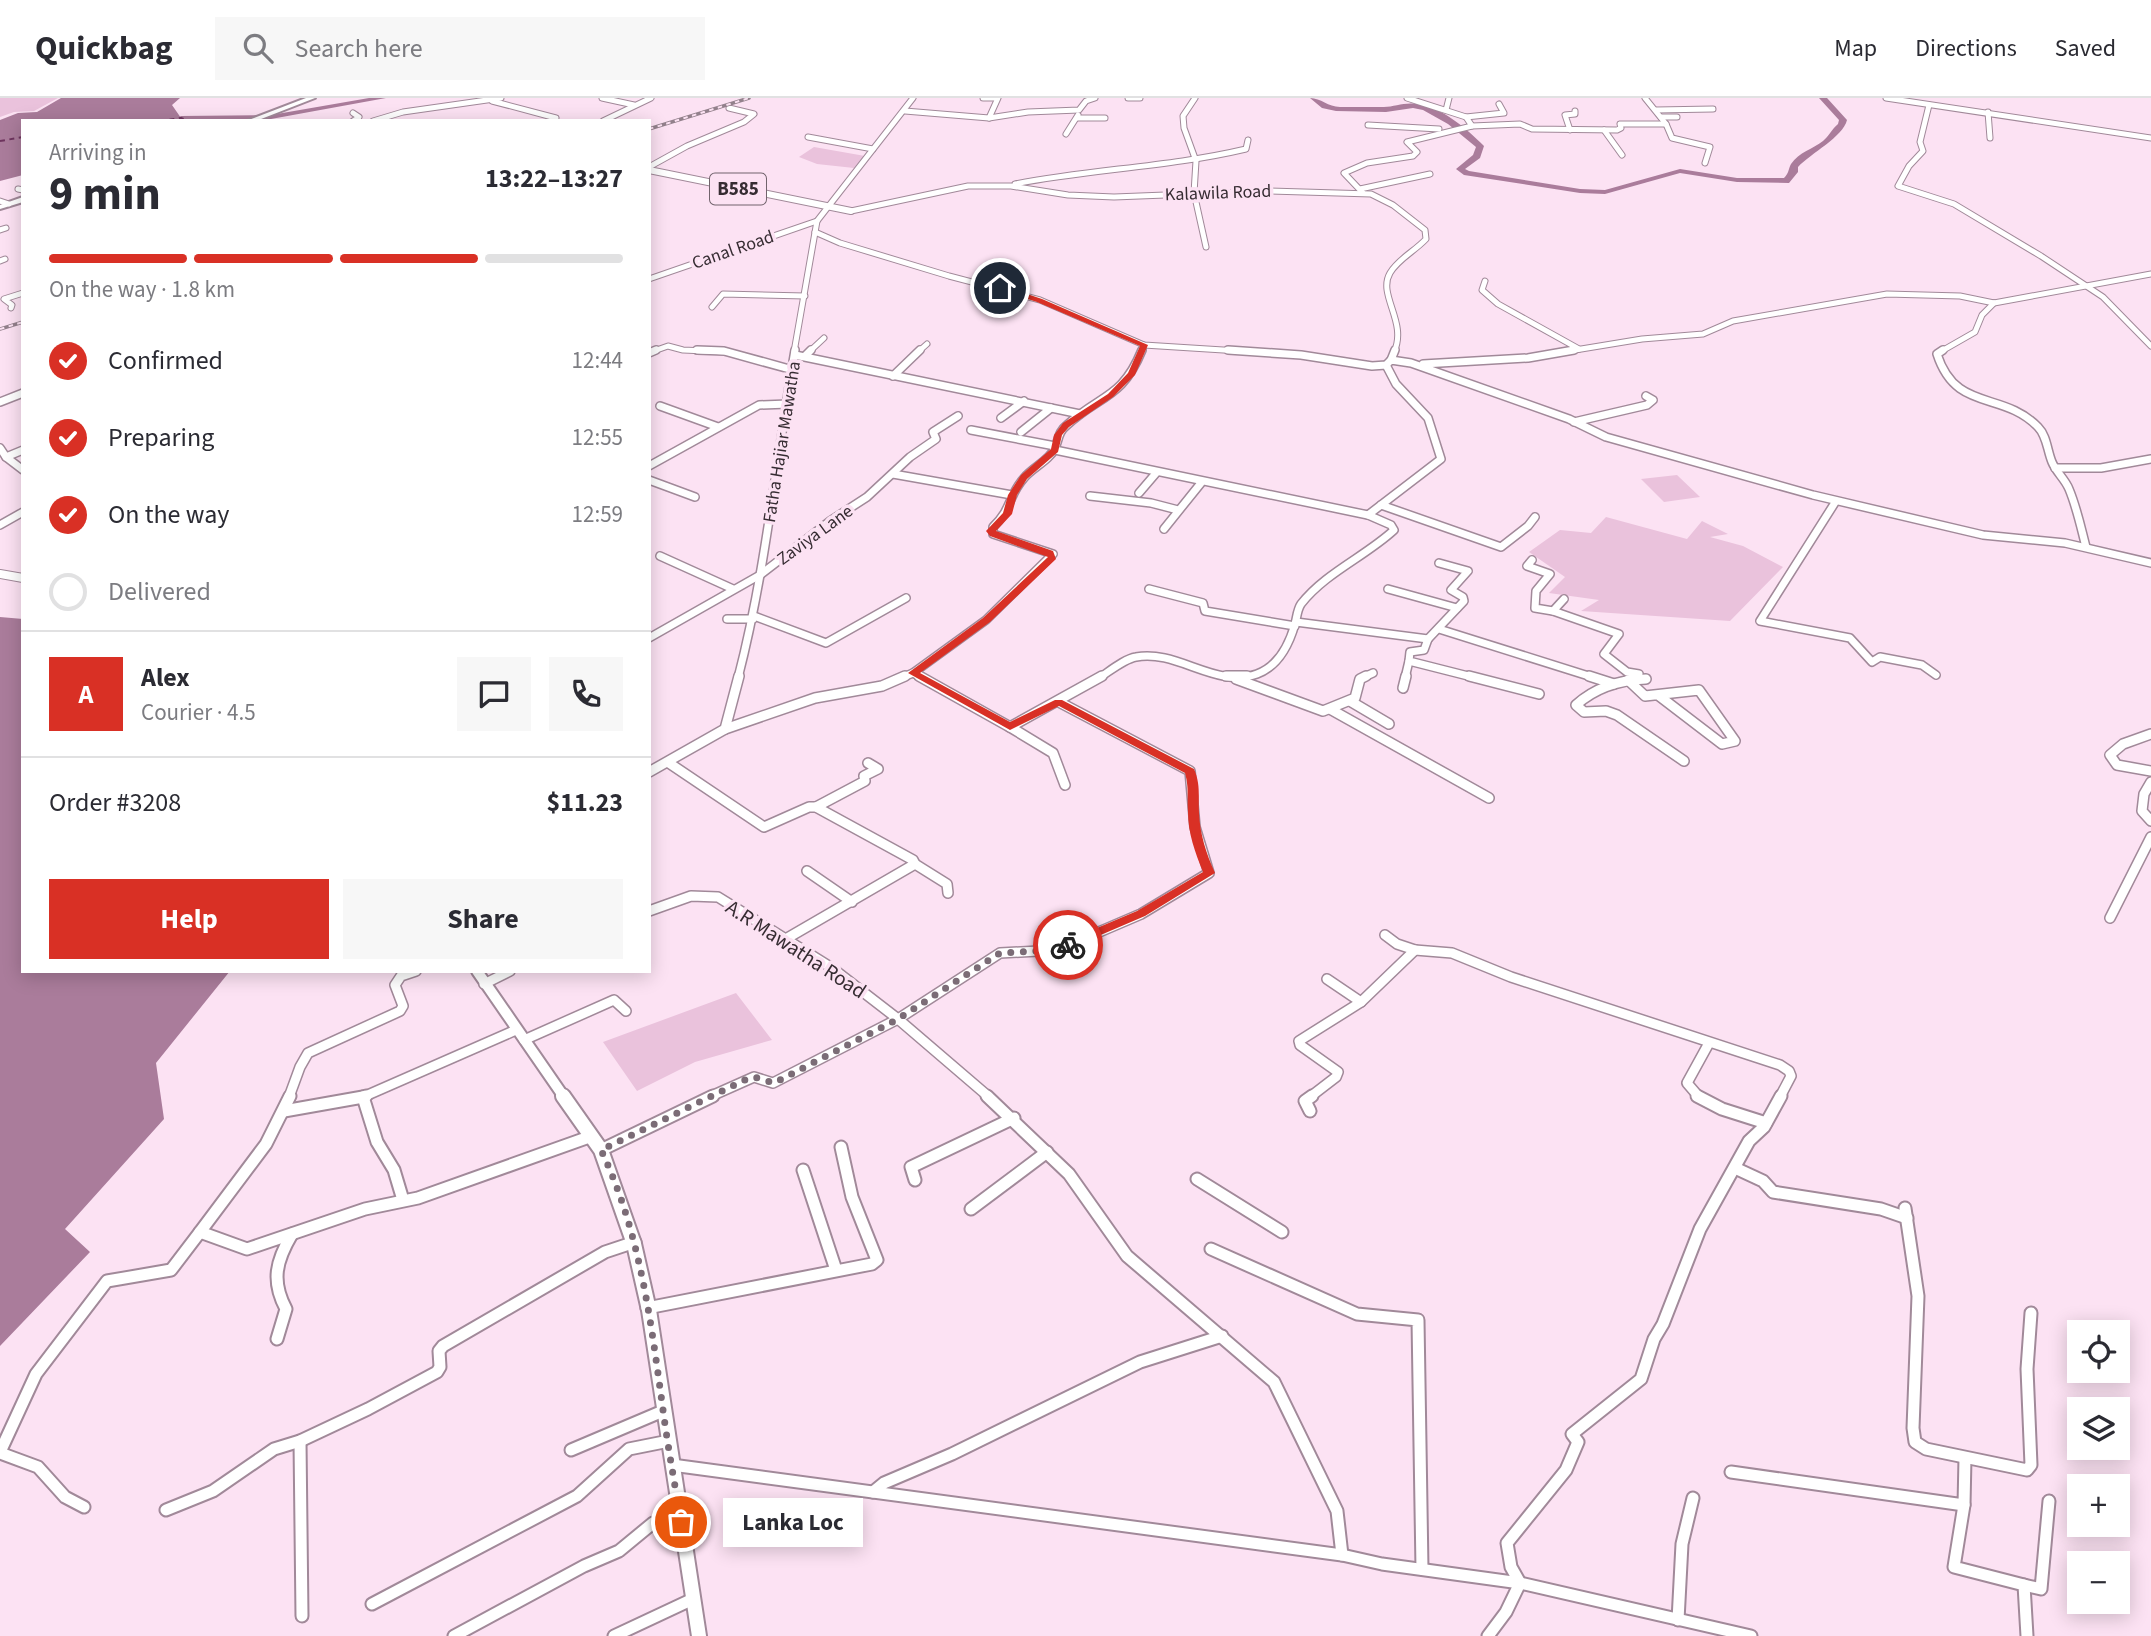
<!DOCTYPE html>
<meta charset="utf-8">
<style>
:root{--surface:#fff;--page:#f7f7f7;--text:#2b2b33;--muted:#7c7c81;--line:#e1e1e2;--accent:#d93025}
body{margin:0;font-family:"Source Sans 3",sans-serif;background:var(--page);color:var(--text);height:100vh;display:flex;flex-direction:column;font-size:26px;white-space:nowrap}
*{box-sizing:border-box;margin:0}
p{font-size:23px;color:var(--muted)}
.icon{flex:none;width:38px;height:38px;fill:none;stroke:currentColor;stroke-width:2;stroke-linecap:round;stroke-linejoin:round}
.map{position:relative;flex:1;overflow:hidden}
.drawer{position:absolute;left:21px;top:21px;width:630px;height:854px;display:flex;flex-direction:column;background:var(--surface);border-radius:0px;box-shadow:0 4px 18px #0003}
.drawer>*{flex:none}
.buttons{position:absolute;left:2067px;top:1222px;display:grid;gap:14px}
.buttons a{display:grid;place-items:center;width:63px;height:63px;border-radius:0px;background:var(--surface);box-shadow:0 4px 18px #0003;font-size:35px}
.pin{position:absolute;display:grid;place-items:center;width:60px;height:60px;color:#fff;margin:-30px;border:4px solid #fff;border-radius:50%;box-shadow:0 2px 7px #0007}
.courier{position:absolute;display:grid;place-items:center;width:70px;height:70px;margin:-35px;border:5px solid #d93025;border-radius:50%;background:#fff;color:#222;box-shadow:0 2px 9px #0007}
.bubble{position:absolute;height:49px;border-radius:0px;background:var(--surface);box-shadow:0 4px 18px #0003;font-size:23px;font-weight:700;line-height:49px;text-align:center}
.summary em{font-style:normal;font-weight:700}
.summary div{display:flex;flex-direction:column-reverse}
.summary{display:flex;align-items:center;justify-content:space-between;height:119px;padding:0 28px}
h1{font-size:46px;font-weight:700;line-height:52px}
.bar{display:grid;grid-template-columns:repeat(4,1fr);gap:10px 7px;align-content:center;height:84px;padding:0 28px}
.bar i{height:9px;border-radius:5px;background:var(--line)}
.bar .selected{background:var(--accent)}
.bar p{grid-column:span 4}
.line{display:flex;align-items:center;gap:18px;padding:0 28px;border-top:2px solid var(--line)}
.line div{flex:1}
.round{display:grid;place-items:center;flex:none;width:74px;height:74px;border-radius:0px;background:var(--page)}
ol{padding:0 28px;list-style:none}
li{display:flex;align-items:center;gap:21px;height:77px}
li p{margin-inline-start:auto}
li .icon{padding:7px;border-radius:50%;background:var(--accent);color:#fff;stroke-width:4}
li:last-child{color:var(--muted)}
li i{width:38px;height:38px;border:4px solid var(--line);border-radius:50%}
.action{display:flex;gap:14px;margin-top:auto;padding:14px 28px}
.action a{flex:1;height:80px;border-radius:0px;background:var(--accent);color:#fff;font-size:28px;font-weight:700;line-height:80px;text-align:center}
.action a+a{background:var(--page);color:var(--text)}
header{display:flex;align-items:center;gap:42px;box-sizing:border-box;height:98px;padding:0 35px;background:var(--surface);border-bottom:2px solid var(--line)}
header strong{font-size:33px}
nav{display:flex;gap:38px;margin-inline-start:auto;font-size:24px}
.search{width:490px;height:63px;background:var(--page);display:flex;align-items:center;gap:18px;box-sizing:border-box;padding:0 24px;border-radius:0px;color:var(--muted);font-size:26px}
.map>svg:first-child{display:block}
</style>
<header>
<strong>Quickbag</strong>
<div class="search"><svg class="icon" aria-label="search" viewBox="0 0 24 24"><circle cx="10" cy="10" r="6"/><path d="M15 15l6 6"/></svg>Search here</div>
<nav><a>Map</a><a>Directions</a><a>Saved</a></nav>
</header>
<div class="map">
<svg width="2151" height="1538" viewBox="0 0 2151 1538">
<rect width="100%" height="100%" fill="#fce2f3"/>
<g fill="#eac2dc">
<path d="M0,0H58L34,13L14,14L0,19Z"/>
<path d="M814,49L865,58L854,70L817,66L799,59Z"/>
<path d="M1677,377L1700,399L1664,404L1641,381Z"/>
<path d="M1606,419L1687,441L1702,423L1728,436L1710,439L1743,448L1783,469L1730,523L1581,513L1599,502L1549,495L1565,479L1529,454L1560,432L1591,435Z"/>
<path d="M736,895L772,942L695,964L637,993L603,944Z"/>
</g>
<g fill="#aa7c9b">
<path d="M61,0H180L172,7L181,20L171,23H23V77L0,83V22L18,15L37,14Z"/>
<path d="M0,519L23,521V873H230L156,965L164,1021L65,1131L90,1154L0,1248Z"/>
</g>
<g fill="none" stroke-linecap="round" stroke-linejoin="round">
<g fill="#aa7c9b" fill-rule="evenodd">
<path d="M369,0H386L271,21L181,22L177,20L181,18L271,17Z"/>
<path d="M1310,0C1321,0 1328,9 1340,9C1355,9 1369,9 1384,9C1394,9 1405,4 1416,6C1442,9 1466,30 1484,48L1480,60L1465,71L1469,73L1580,91L1605,92L1680,71L1737,80H1784C1789,75 1788,72 1791,66C1799,54 1813,51 1823,43C1829,38 1832,31 1838,26L1839,22L1819,0H1827L1847,22C1843,39 1811,55 1798,69V74L1789,85L1737,84L1680,75L1605,96L1580,95L1464,77L1456,71L1473,57L1476,49L1448,26L1423,12L1413,10L1386,14L1336,13L1322,10Z"/>
</g>
<g stroke="#6e345e" stroke-width="2" stroke-dasharray="5 4.5" stroke-linecap="butt">
<path d="M160,23L181,20L190,23"/>
<path d="M0,43L23,39"/>
</g>
<defs>
<g id="minor-far3">
<path d="M602,0L634,7"/>
<path d="M983,0H997"/>
<path d="M1128,0H1140"/>
<path d="M1195,0L1183,18L1184,30L1196,63L1194,95L1206,149"/>
<path d="M1645,0L1666,26L1672,40L1710,49L1705,65"/>
<path d="M1886,0L2151,40"/>
<path d="M492,3L556,20"/>
<path d="M1929,7L1920,44L1923,53L1909,68L1898,88L1954,106L2041,158L2103,199L2151,248"/>
<path d="M1446,12L1449,0"/>
<path d="M1656,12L1713,11"/>
<path d="M905,13L989,20L1028,14L1079,12L1086,3L1095,0"/>
<path d="M1988,14L1990,40"/>
<path d="M353,15L359,19L353,23"/>
<path d="M1466,19L1504,15L1499,6"/>
<path d="M1661,19H1677"/>
<path d="M989,20L998,0"/>
<path d="M1077,20H1105"/>
<path d="M373,23L403,14L501,0"/>
<path d="M603,23L651,0"/>
<path d="M1368,27L1439,31"/>
<path d="M1472,28L1520,26L1532,31L1617,32L1621,30L1620,26H1666"/>
<path d="M1570,32L1565,17L1575,16V13"/>
<path d="M1604,32L1622,57"/>
<path d="M1066,36L1078,17"/>
<path d="M808,39L873,51"/>
<path d="M649,69L687,48L744,24L754,16L729,10"/>
<path d="M1015,86C1092,71 1170,69 1246,51L1248,42"/>
<path d="M18,91L23,92"/>
<path d="M1360,91L1430,76"/>
<path d="M1363,95L1344,75L1367,65L1413,58L1417,54L1407,44L1472,28L1466,19L1407,0"/>
<path d="M0,103L9,106"/>
<path d="M851,113L968,88H1011L1068,97L1114,99L1268,93L1371,96L1393,107L1425,132L1426,141C1415,153 1398,161 1390,175C1377,197 1408,224 1394,254"/>
<path d="M0,132L6,130"/>
<path d="M815,134L840,145L949,178L1040,202L1144,247L1255,254"/>
<path d="M0,163L5,161"/>
<path d="M649,181L817,123"/>
<path d="M1485,183L1482,192L1498,206L1579,251"/>
<path d="M712,209L723,196L805,198"/>
<path d="M11,210L12,207L4,201L23,195"/>
<path d="M651,254L668,248L683,252L728,254"/>
<path d="M794,254L817,123L913,0"/>
<path d="M809,254L824,240"/>
<path d="M918,254L927,246"/>
<path d="M1141,254L1144,247"/>
<path d="M1563,254L1642,241L1703,236L1733,223L1887,196L1960,198L1994,205L2151,176"/>
<path d="M1940,254L1975,234L1982,217L1994,205"/>
</g>
<g id="minor-far2">
<path d="M697,252L724,253L793,272"/>
<path d="M1228,252L1301,257L1372,268L1386,267L1391,262L1411,265L1569,321L1606,339L1813,397L1983,437L2065,445L2151,465"/>
<path d="M1943,252L1937,256C1956,315 2002,292 2038,329C2047,338 2047,352 2052,364C2056,374 2065,381 2069,391C2077,410 2081,430 2086,449"/>
<path d="M649,255L656,252"/>
<path d="M795,257L1080,316"/>
<path d="M805,258L811,252"/>
<path d="M1391,262L1395,252"/>
<path d="M1423,266L1528,260L1574,252"/>
<path d="M893,278L920,252"/>
<path d="M0,304L23,295"/>
<path d="M660,308L718,329"/>
<path d="M1001,320L1024,303"/>
<path d="M1574,324L1647,307L1653,302L1646,298"/>
<path d="M971,332L1055,348"/>
<path d="M1021,334L1051,310"/>
<path d="M0,350L6,359L23,372"/>
<path d="M1055,352L1368,417"/>
<path d="M6,359L23,352"/>
<path d="M649,368L759,307L788,306"/>
<path d="M2055,370H2101L2151,361"/>
<path d="M893,376L1012,397"/>
<path d="M649,382L695,399"/>
<path d="M1139,395L1157,374"/>
<path d="M1090,398L1151,405L1178,412"/>
<path d="M1836,403L1760,523L1850,540L1872,564L1880,559L1922,567L1936,577"/>
<path d="M1381,407L1501,449L1528,428L1535,419"/>
<path d="M0,427L23,414"/>
<path d="M1164,431L1201,385"/>
<path d="M660,458L733,491"/>
<path d="M1532,462L1527,468L1550,476L1536,493L1535,510L1553,513"/>
<path d="M1149,491L1203,505L1205,513L1295,528"/>
<path d="M1388,491L1457,510"/>
<path d="M1564,501L1553,513L1619,536L1604,556L1627,574L1639,576"/>
<path d="M754,518L826,545L906,500"/>
<path d="M727,521H753"/>
<path d="M1296,524L1428,541L1464,503L1463,499L1451,492L1468,473L1439,465"/>
<path d="M1439,531L1595,580"/>
<path d="M649,540L760,477L830,423L867,399L910,359L936,341L933,334L958,318"/>
<path d="M1428,541L1424,552L1410,554L1409,563L1476,580"/>
<path d="M913,575L922,580"/>
<path d="M738,580C766,472 776,362 795,252"/>
<path d="M901,580L913,575L986,522L1053,456L993,436V429C1012,411 1008,398 1024,380C1032,370 1050,362 1055,350C1059,341 1058,334 1067,327C1101,296 1122,301 1142,252"/>
<path d="M1099,580C1110,573 1124,561 1136,559C1177,551 1216,591 1257,576C1279,568 1289,547 1295,526C1297,519 1297,512 1301,506C1325,475 1366,458 1394,432L1391,427L1368,417L1441,361L1428,320L1396,286L1386,267"/>
<path d="M1362,580L1373,575"/>
<path d="M1405,580L1409,563"/>
</g>
<g id="minor-far1">
<path d="M919,578L1010,629L1102,578"/>
<path d="M1226,578H1247"/>
<path d="M1469,578L1539,596"/>
<path d="M1589,578L1614,586"/>
<path d="M1236,581L1323,613L1355,600L1360,581L1366,578"/>
<path d="M1646,581C1620,582 1596,589 1576,607L1584,614L1606,613L1617,617L1684,663"/>
<path d="M1628,582L1645,598L1699,592L1735,643L1722,646L1658,597"/>
<path d="M1403,590L1406,578"/>
<path d="M1350,603L1389,626"/>
<path d="M1330,611L1489,700"/>
<path d="M1010,629L1053,655L1065,687"/>
<path d="M725,631L815,600L882,588L905,578"/>
<path d="M2151,636L2123,646L2110,657L2117,667L2151,673"/>
<path d="M669,665L764,729L809,709H816L913,762L915,766L784,842"/>
<path d="M649,674L725,631L739,578"/>
<path d="M2151,684L2144,696L2142,713L2151,723"/>
<path d="M816,709L865,683L864,678L878,671L868,665"/>
<path d="M915,766L947,786L948,795"/>
<path d="M807,773L852,804"/>
<path d="M649,813L691,798L718,799L832,870L898,921L989,999"/>
<path d="M2110,820L2151,739"/>
<path d="M1415,852L1452,855L1511,879L1780,967L1789,973L1791,978L1780,999"/>
<path d="M1327,881L1361,904"/>
<path d="M484,886L510,873"/>
<path d="M524,942L614,902L626,913"/>
<path d="M289,999L300,969L308,955L400,913L403,908L395,887L401,878L416,873"/>
<path d="M363,999L516,932"/>
<path d="M709,999L754,979L773,985L898,921L1000,855L1057,852L1141,816L1209,775L1195,729L1190,673L1059,604"/>
<path d="M1310,999L1336,979L1338,974L1300,947L1299,943L1361,904L1415,852L1397,846L1385,837"/>
<path d="M1699,999L1687,985L1709,945"/>
</g>
<g id="minor">
<path d="M290,998L266,1046L200,1134L247,1151L365,1111L418,1100L592,1038"/>
<path d="M366,998L363,999L377,1044L394,1072L403,1102"/>
<path d="M987,998L1069,1076L1127,1158L1274,1284L1337,1413L1342,1457"/>
<path d="M1697,998L1722,1011L1766,1025"/>
<path d="M284,1013L363,999"/>
<path d="M1310,1013L1305,1003L1312,998"/>
<path d="M601,1052L713,998"/>
<path d="M1735,1070L1763,1083L1773,1094L1881,1111L1907,1120"/>
<path d="M803,1072L836,1172"/>
<path d="M1197,1081L1282,1134"/>
<path d="M915,1082L911,1069L1014,1020"/>
<path d="M1905,1110L1918,1198L1913,1330L1915,1344L1926,1351L2027,1372L2031,1367L2027,1271L2031,1215"/>
<path d="M971,1111L1047,1054"/>
<path d="M1211,1151L1357,1216L1418,1222L1422,1471"/>
<path d="M647,1210L872,1166L877,1162L852,1099L841,1049"/>
<path d="M277,1241L286,1211C271,1183 276,1163 292,1136"/>
<path d="M300,1343L302,1518"/>
<path d="M571,1352L663,1313"/>
<path d="M0,1354L36,1276L107,1183L171,1172L200,1134"/>
<path d="M0,1355L38,1369L65,1399L84,1409"/>
<path d="M672,1367L1342,1457L1382,1466L1520,1485L1751,1538"/>
<path d="M1731,1374L1964,1407L1965,1360"/>
<path d="M873,1394L884,1385L952,1356L1140,1264L1222,1238"/>
<path d="M1964,1407L1954,1469L2024,1487L2027,1538"/>
<path d="M166,1412L213,1393L274,1351L300,1343L368,1311L437,1274L440,1269L439,1253L443,1248L605,1154L635,1144"/>
<path d="M2024,1487L2041,1491L2049,1403"/>
<path d="M372,1506L577,1398L629,1351L669,1343"/>
<path d="M1678,1522L1682,1446L1693,1400"/>
<path d="M454,1538L584,1468L619,1453L653,1425L681,1424"/>
<path d="M614,1538L693,1501"/>
<path d="M1488,1538L1506,1514L1520,1485L1511,1469L1507,1445L1566,1372L1578,1344L1572,1336L1641,1281L1654,1241L1663,1226L1700,1131L1749,1043L1764,1029L1781,998"/>
</g>
<path id="major-far3" d="M649,72L851,113"/>
<path id="major-far2" d="M0,476L23,480"/>
<path id="major-far1" d="M477,873L564,999"/>
<path id="major" d="M563,998L601,1052L634,1146L649,1212L699,1538"/>
<g id="highway">
<path d="M306,0H315L256,23H246Z"/>
<path d="M23,99V104L0,111V107Z"/>
</g>
</defs>
<use href="#minor-far3" stroke="#a18999" stroke-width="7"/>
<use href="#minor-far2" stroke="#a18999" stroke-width="10"/>
<use href="#minor-far1" stroke="#a18999" stroke-width="12"/>
<use href="#minor" stroke="#a18999" stroke-width="15"/>
<use href="#major-far3" stroke="#a18999" stroke-width="8"/>
<use href="#major-far2" stroke="#a18999" stroke-width="10"/>
<use href="#major-far1" stroke="#a18999" stroke-width="14"/>
<use href="#major" stroke="#a18999" stroke-width="18"/>
<use href="#highway" stroke="#a18999" stroke-width="4"/>
<use href="#minor-far3" stroke="#fff" stroke-width="5"/>
<use href="#minor-far2" stroke="#fff" stroke-width="7"/>
<use href="#minor-far1" stroke="#fff" stroke-width="9"/>
<use href="#minor" stroke="#fff" stroke-width="11"/>
<use href="#major-far3" stroke="#fff" stroke-width="6"/>
<use href="#major-far2" stroke="#fff" stroke-width="8"/>
<use href="#major-far1" stroke="#fff" stroke-width="10"/>
<use href="#major" stroke="#fff" stroke-width="14"/>
<use href="#highway" fill="#fff" fill-rule="evenodd"/>
<defs>
<g id="rail">
<path d="M649,31L749,0"/>
<path d="M0,231L23,224"/>
</g>
</defs>
<use href="#rail" stroke="#93818c" stroke-width="3.5"/>
<use href="#rail" stroke="#fce2f3" stroke-width="2" stroke-dasharray="4.5" stroke-linecap="butt"/>
</g>
<path fill="#d93025" d="M1000,187L1042,201L1148,247L1135,277L1113,299L1069,329L1062,337L1058,354L1027,381L1017,397L1012,416L996,433L1053,453L1056,461L990,524L920,575L1010,624L1055,602H1062L1194,671C1201,687 1198,699 1199,715C1200,736 1206,755 1215,775L1145,818L1068,851L1064,850V844L1137,813L1203,774C1195,754 1188,735 1188,714C1187,699 1189,689 1185,675L1059,608L1010,632L908,575L983,520L1048,459L990,438L986,433L1003,415L1008,397L1021,377L1051,351L1054,337L1063,325L1108,296L1128,275L1140,248L1037,204L997,191Z"/>
<g fill="none" stroke-linecap="round" stroke-linejoin="round">
<path stroke="#7b6c76" stroke-width="7" stroke-dasharray="0 12.6" d="M681,1424C675,1387 668,1350 663,1312C651,1224 640,1133 601,1052L747,981L754,979L774,985L898,921L1000,855L1057,852L1068,847"/>
</g>
<g text-anchor="middle" dominant-baseline="central" stroke-width="7" stroke-linejoin="round" paint-order="stroke">
<g font-size="18" fill="#362c32" stroke="#fce2f3">
<text transform="translate(1218 95) rotate(-2)">Kalawila Road</text>
<text transform="translate(733 152) rotate(-19)">Canal Road</text>
<text transform="translate(782 344) rotate(-81)">Fatha Hajiar Mawatha</text>
<text transform="translate(815 437) rotate(-36)">Zaviya Lane</text>
</g>
<rect fill="#fce2f3" stroke="#71636c" stroke-width="2" x="710" y="75.5" width="56" height="31" rx="5"/>
<g font-size="19" font-weight="bold" fill="#362c32">
<text x="738" y="91">B585</text>
</g>
<g font-size="21" fill="#362c32" stroke="#fce2f3">
<text transform="translate(796 851) rotate(33)">A.R Mawatha Road</text>
</g>
</g>
</svg>
<div class="buttons">
<a><svg class="icon" aria-label="locate" viewBox="0 0 24 24"><circle cx="12" cy="12" r="6"/><path d="M12 2v4M12 18v4M2 12h4M18 12h4"/></svg></a>
<a><svg class="icon" aria-label="layers" viewBox="0 0 24 24"><path d="M12 4l9 5-9 5-9-5zM3 14l9 5 9-5"/></svg></a>
<a>+</a>
<a>−</a>
</div>
<div class="pin" style="left:681px;top:1424px;background:#ea580c"><svg class="icon" aria-label="bag" viewBox="0 0 24 24"><path d="M5 8h14l-1 12H6zM9 8a3 3 0 0 1 6 0"/></svg></div>
<div class="pin" style="left:1000px;top:190px;background:#1f2937"><svg class="icon" aria-label="home" viewBox="0 0 24 24"><path d="M3 11l9-7 9 7M6 9v11h12V9"/></svg></div>
<div class="courier" style="left:1068px;top:847px"><svg class="icon" aria-label="bike" viewBox="0 0 24 24"><circle cx="6" cy="16" r="4"/><circle cx="18" cy="16" r="4"/><path d="M6 16l4-8h5l3 8M10 8l3 8H6M13 5h3"/></svg></div>
<div class="bubble" style="left:723px;top:1400px;width:140px">Lanka Loc</div>
<section class="drawer">
<div class="summary"><div><h1>9 min</h1><p>Arriving in</p></div><em>13:22–13:27</em></div>
<div class="bar"><i class="selected"></i><i class="selected"></i><i class="selected"></i><i></i><p>On the way · 1.8 km</p></div>
<ol>
<li><svg class="icon" aria-label="check" viewBox="0 0 24 24"><path d="M5 12l5 5 9-10"/></svg>Confirmed<p>12:44</p></li>
<li><svg class="icon" aria-label="check" viewBox="0 0 24 24"><path d="M5 12l5 5 9-10"/></svg>Preparing<p>12:55</p></li>
<li><svg class="icon" aria-label="check" viewBox="0 0 24 24"><path d="M5 12l5 5 9-10"/></svg>On the way<p>12:59</p></li>
<li><i></i>Delivered</li>
</ol>
<div class="line" style="height:126px"><b class="round" style="background:var(--accent);color:#fff">A</b><div><b>Alex</b><p>Courier · 4.5</p></div><a class="round"><svg class="icon" aria-label="chat" viewBox="0 0 24 24"><path d="M4 5h16v11H9l-5 4z"/></svg></a><a class="round"><svg class="icon" aria-label="phone" viewBox="0 0 24 24"><path d="M5 4h4l2 5-3 2q2 4 5 5l2-3 5 2v4C11 20 4 13 5 4z"/></svg></a></div>
<div class="line" style="height:91px"><div>Order #3208</div><b>$11.23</b></div>
<div class="action"><a>Help</a><a>Share</a></div>
</section>
</div>
